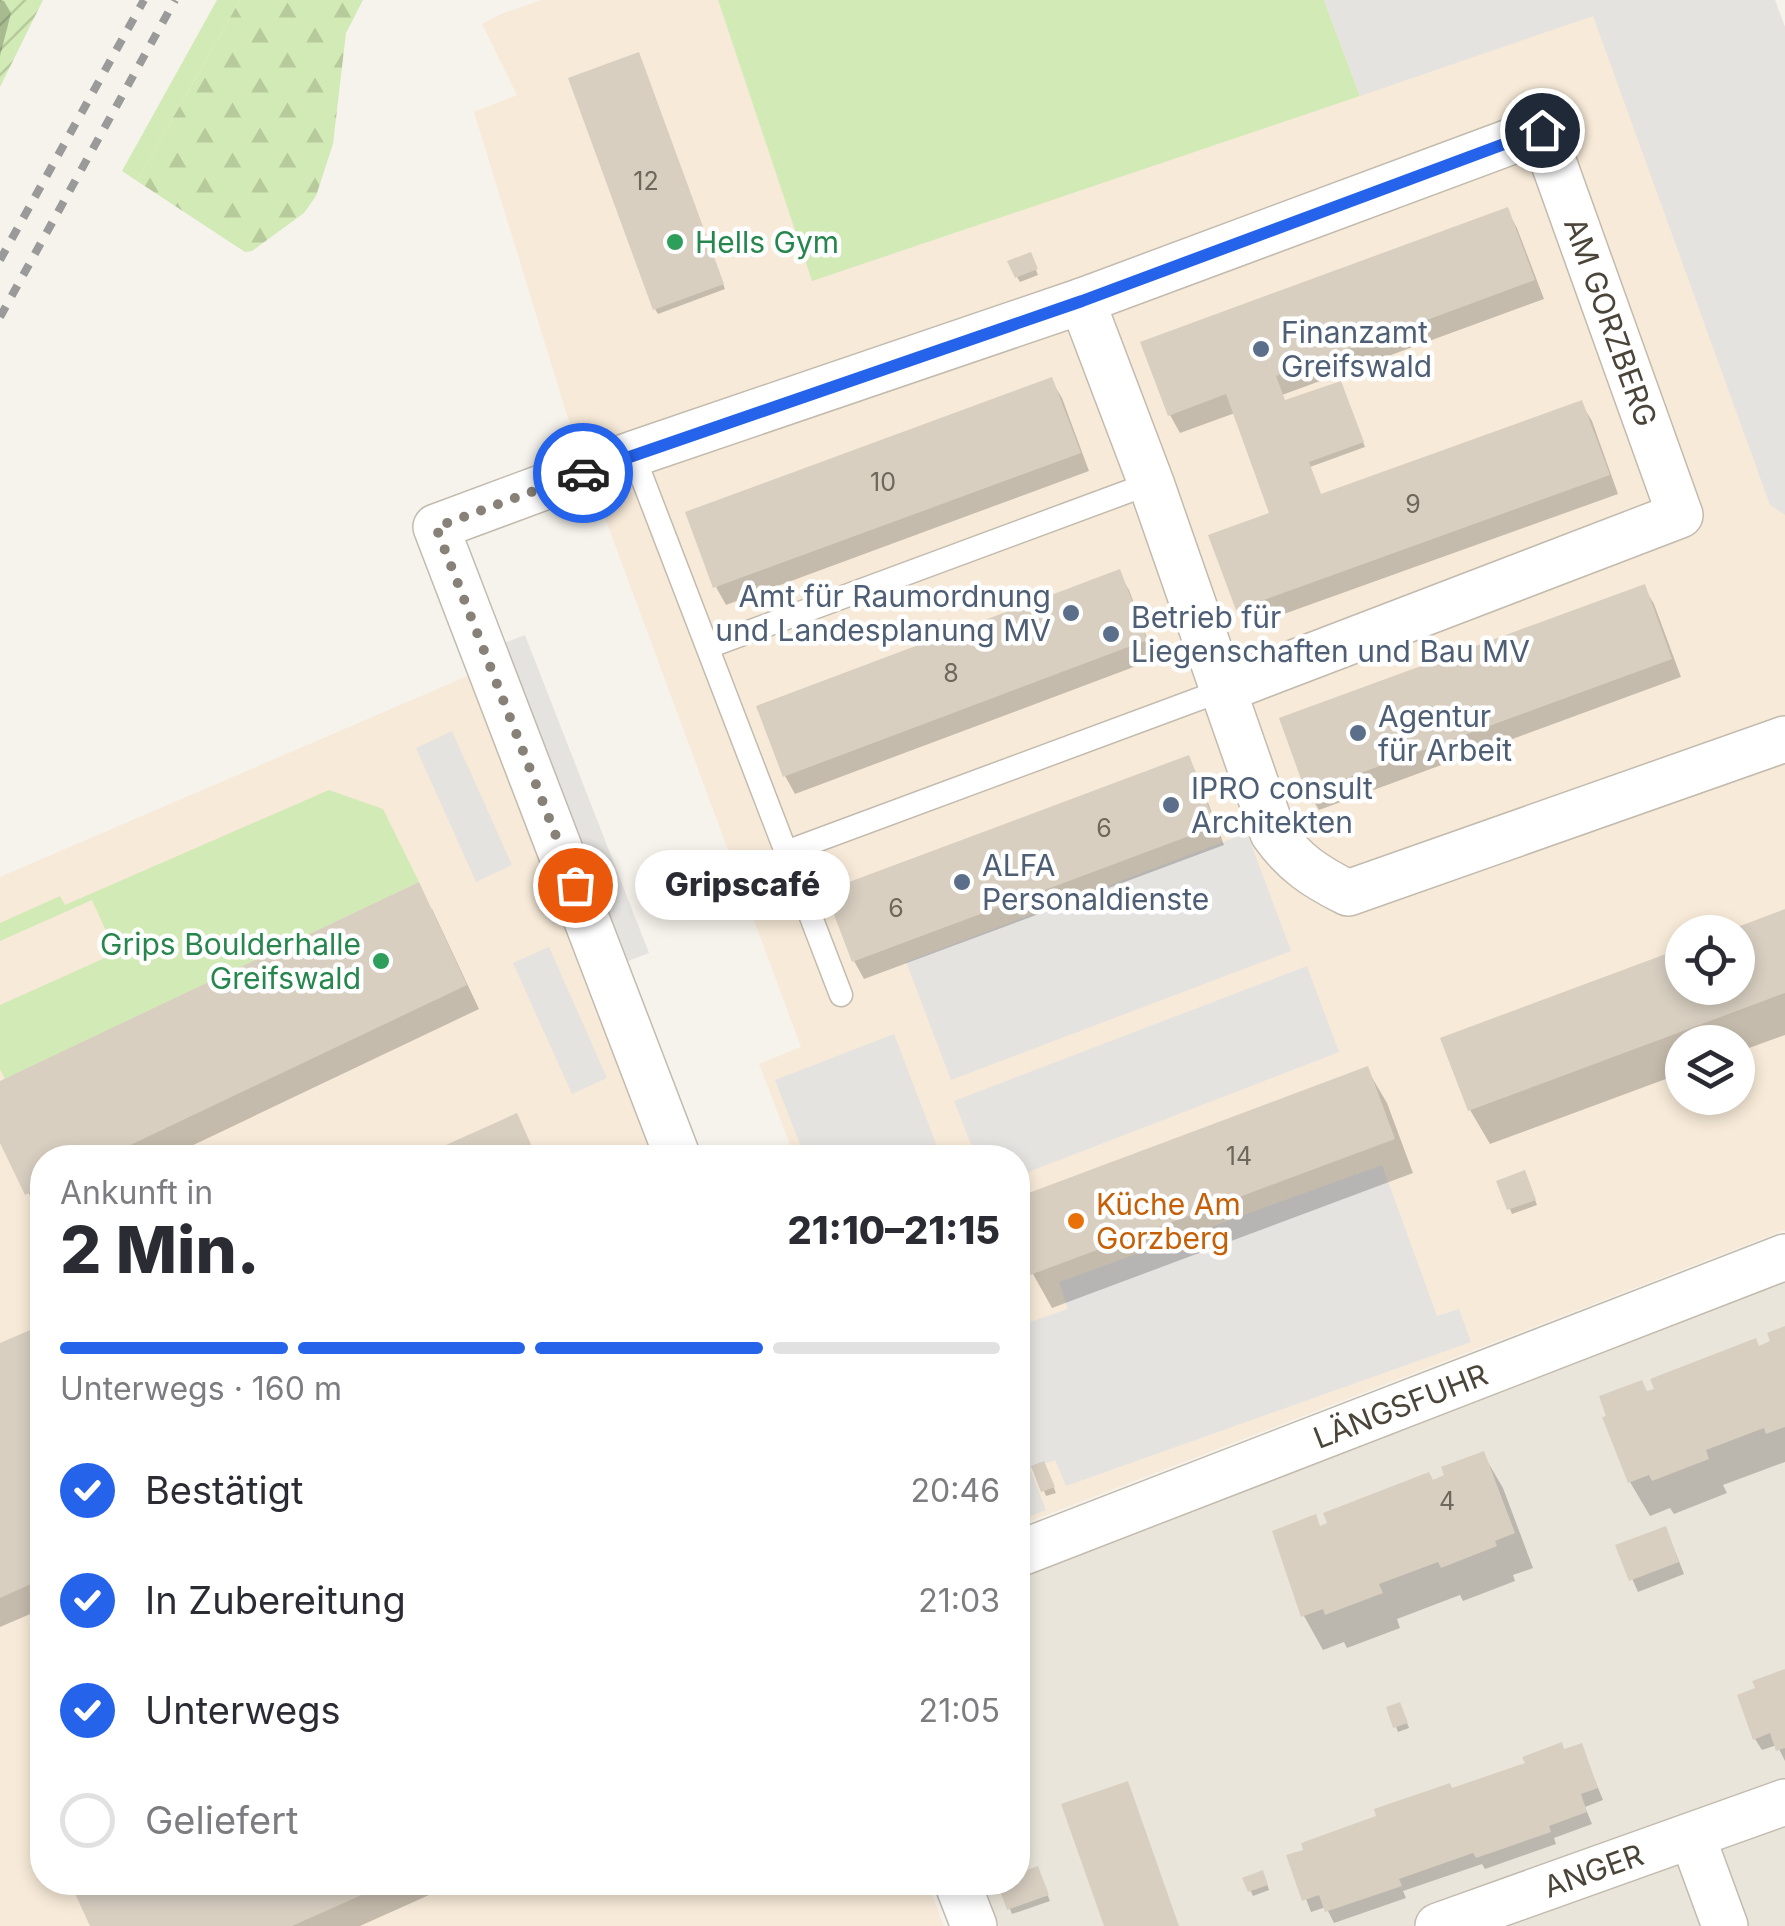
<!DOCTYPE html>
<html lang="de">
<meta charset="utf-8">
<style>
:root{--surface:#fff;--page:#f7f7f7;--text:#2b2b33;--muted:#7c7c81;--line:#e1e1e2;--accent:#2563eb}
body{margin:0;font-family:Inter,sans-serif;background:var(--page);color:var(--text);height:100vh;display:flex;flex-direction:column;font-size:38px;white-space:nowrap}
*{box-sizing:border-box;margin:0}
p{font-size:32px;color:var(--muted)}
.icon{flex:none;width:55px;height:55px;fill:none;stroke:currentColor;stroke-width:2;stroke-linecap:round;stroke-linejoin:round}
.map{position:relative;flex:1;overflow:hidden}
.details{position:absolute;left:30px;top:1145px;width:1000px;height:750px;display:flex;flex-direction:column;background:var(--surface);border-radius:40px;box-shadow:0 5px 15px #0003}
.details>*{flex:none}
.tools{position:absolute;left:1665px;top:915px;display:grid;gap:20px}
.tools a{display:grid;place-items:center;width:90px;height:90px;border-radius:50%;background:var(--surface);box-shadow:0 5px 15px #0003;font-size:50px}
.pin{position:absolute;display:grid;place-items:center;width:85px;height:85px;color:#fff;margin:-42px;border:5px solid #fff;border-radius:50%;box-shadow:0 2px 10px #0007}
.courier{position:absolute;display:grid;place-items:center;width:100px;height:100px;margin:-50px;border:8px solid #2563eb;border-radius:50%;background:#fff;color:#222;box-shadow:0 2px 12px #0007}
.bubble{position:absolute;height:70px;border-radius:35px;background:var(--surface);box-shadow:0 5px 15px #0003;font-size:32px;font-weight:800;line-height:70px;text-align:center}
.overview em{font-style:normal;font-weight:800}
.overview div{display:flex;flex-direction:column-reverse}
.overview{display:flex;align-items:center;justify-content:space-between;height:170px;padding:0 30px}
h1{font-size:65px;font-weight:800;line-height:75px}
.bar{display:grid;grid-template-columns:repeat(4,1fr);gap:15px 10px;align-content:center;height:120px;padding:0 30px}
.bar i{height:12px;border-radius:8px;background:var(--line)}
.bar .current{background:var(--accent)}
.bar p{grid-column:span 4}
ol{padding:0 30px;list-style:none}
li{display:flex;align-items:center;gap:30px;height:110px}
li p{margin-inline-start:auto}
li .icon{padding:10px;border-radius:50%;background:var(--accent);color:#fff;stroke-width:4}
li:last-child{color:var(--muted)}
li i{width:55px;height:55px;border:5px solid var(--line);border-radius:50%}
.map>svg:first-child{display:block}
</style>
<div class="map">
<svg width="1785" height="1926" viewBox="0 0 1785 1926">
<defs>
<pattern id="forest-firs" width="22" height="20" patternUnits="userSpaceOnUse" patternTransform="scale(2.5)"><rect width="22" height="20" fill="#d2eab5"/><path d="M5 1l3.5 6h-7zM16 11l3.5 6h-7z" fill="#b6ca9c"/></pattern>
<pattern id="garden-furrows" width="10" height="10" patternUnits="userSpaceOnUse" patternTransform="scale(2.5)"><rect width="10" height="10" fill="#d2eab5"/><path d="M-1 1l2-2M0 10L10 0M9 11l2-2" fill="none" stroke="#b6ca9c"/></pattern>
</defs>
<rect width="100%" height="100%" fill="#f6f3ec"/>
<path fill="#eae5da" d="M1785,1269V1926H999L984,1883L1018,1882V1571Z"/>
<g fill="#f7ead8" fill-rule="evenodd">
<path d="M542,0H718L812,280L1360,96L1324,0H1775L1785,27V1230L1018,1526V1158L795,1157L759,1064L801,1047L567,415L474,112L517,95L482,24L501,14ZM1682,932H1738V988H1682ZM1682,1042H1738V1098H1682Z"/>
<path d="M470,675L655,1157L42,1158V1882H927L944,1926H0V877Z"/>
</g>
<g fill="#d2eab5">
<path d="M217,0H240L137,181L122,171Z"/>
<path d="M718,0H1324L1360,96L812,281Z"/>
<path d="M329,790L383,809L419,882L5,1079L0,1069V1005L116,953L92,900L0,941V923L60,896L65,905Z"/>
</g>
<path fill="url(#forest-firs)" d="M240,0H363L346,33L333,144L316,196L304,213L252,251L245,252L137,181Z"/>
<path fill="url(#garden-furrows)" d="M0,0H43L0,87Z"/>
<g fill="#e5e3e0">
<path d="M1324,0H1775L1785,27V515L1770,505L1593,16L1360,96Z"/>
<path d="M525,635L649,953L623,963L499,645Z"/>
<path d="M452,731L512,865L476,882L416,748Z"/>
<path d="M1247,833L1291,951L951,1080L906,962Z"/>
<path d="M549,947L607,1078L572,1094L513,963Z"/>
<path d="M1307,966L1339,1052L1018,1176V1158L976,1157L954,1101Z"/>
<path d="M894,1034L941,1157H805L775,1080Z"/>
<path d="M1382,1165L1437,1316L1459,1309L1471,1342L1066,1486L1055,1460L1030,1469L1046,1510L1018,1521V1326L1068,1309L1059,1282Z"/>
</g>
<g fill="#0003">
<path d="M0,0L4,1L11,13L0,56Z"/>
<path d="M641,60L725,289L658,314L655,309Z"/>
<path d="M1507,210L1517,228L1544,299L1282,395L1284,403L1342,389L1365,447L1310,467L1321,497L1581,403L1592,421L1618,494L1248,627L1238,609L1212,537L1272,515L1235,413L1180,433L1170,415Z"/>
<path d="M1032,260L1038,275L1020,282L1017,277Z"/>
<path d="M1051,380L1062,398L1089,471L726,605L716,587Z"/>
<path d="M1119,573L1129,590L1155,659L795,794L785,776Z"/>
<path d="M1644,587L1654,604L1681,677L1319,810L1308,792L1282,719Z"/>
<path d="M1188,758L1198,776L1224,845L864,979L854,961Z"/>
<path d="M432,909L479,1009L166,1158H42L41,1217L0,1137V1084Z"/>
<path d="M1785,912V1035L1738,1052V1042H1682V1073L1490,1144L1470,1110L1443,1040L1682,950V988H1738V932H1730Z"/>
<path d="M1367,1069L1387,1103L1413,1173L1052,1308L1033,1274L1018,1234V1200Z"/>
<path d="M1527,1178L1537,1205L1512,1214L1499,1183Z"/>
<path d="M42,1327V1609L0,1627V1346Z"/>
<path d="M1785,1329V1462L1723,1485L1727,1493L1674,1514L1670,1508L1650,1516L1630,1482L1647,1394L1774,1342Z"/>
<path d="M1483,1454L1503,1488L1533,1568L1513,1575L1515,1581L1463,1601L1460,1595L1397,1619L1400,1628L1347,1648L1344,1642L1323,1650L1304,1616L1276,1532L1321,1528L1447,1477Z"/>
<path d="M1035,1468L1046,1469L1056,1493L1046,1496Z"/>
<path d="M1671,1541L1684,1574L1638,1592L1618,1547Z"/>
<path d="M1785,1672V1761L1777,1745L1762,1750L1755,1739Z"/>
<path d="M1389,1708L1402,1710L1409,1728L1398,1732Z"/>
<path d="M1581,1746L1603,1800L1585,1807L1592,1824L1554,1838L1556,1844L1485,1869L1482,1864L1403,1891L1406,1898L1334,1923L1326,1907L1311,1912L1290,1857L1452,1791Z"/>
<path d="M1037,1869L1050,1901L1012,1914L999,1882H1018V1876Z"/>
<path d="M1265,1878L1269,1890L1253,1896L1245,1879Z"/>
<path d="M88,1882H458L360,1926H92Z"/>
</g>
<g fill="#d8cfc1">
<path d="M639,52L724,284L653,310L568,78Z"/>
<path d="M1508,207L1535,280L1276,376L1285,400L1341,381L1364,442L1309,462L1321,494L1582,400L1610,475L1236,610L1208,535L1269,513L1226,394L1168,416L1140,342Z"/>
<path d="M1031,252L1038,269L1015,278L1007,261Z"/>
<path d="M1052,377L1081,453L713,588L685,512Z"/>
<path d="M1120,569L1147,640L783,777L756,706Z"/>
<path d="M1645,584L1672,659L1306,793L1279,718Z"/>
<path d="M1189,755L1216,826L852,962L825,891Z"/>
<path d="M419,882L467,985L103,1158H42V1186L25,1195L0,1143V1081Z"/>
<path d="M1785,909V993L1468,1111L1440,1038L1682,948V988H1738V932H1724Z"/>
<path d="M1368,1066L1395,1139L1030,1275L1018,1241V1197Z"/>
<path d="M517,1113L537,1158H417Z"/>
<path d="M1525,1170L1536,1200L1507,1210L1496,1181Z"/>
<path d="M42,1325V1579L0,1598V1343Z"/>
<path d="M1785,1326V1427L1766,1434L1764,1428L1706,1450L1709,1459L1652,1481L1649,1475L1628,1483L1602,1417L1606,1416L1599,1396L1642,1380L1647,1391L1654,1389L1650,1379L1756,1338L1759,1346L1770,1341L1767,1333Z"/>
<path d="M1484,1451L1515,1533L1495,1541L1497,1546L1441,1568L1438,1562L1379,1584L1383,1593L1325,1615L1323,1609L1301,1617L1272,1531L1316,1514L1320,1526L1327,1523L1323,1513L1429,1472L1433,1480L1444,1475L1441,1467Z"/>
<path d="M1044,1461L1055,1487L1041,1492L1031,1466Z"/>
<path d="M1666,1526L1679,1562L1629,1581L1615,1545Z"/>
<path d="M1785,1669V1748L1776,1751L1770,1733L1753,1740L1737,1695L1755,1688L1752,1681Z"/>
<path d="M1400,1702L1408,1723L1393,1728L1386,1707Z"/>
<path d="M1562,1742L1564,1749L1582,1743L1598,1788L1581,1794L1587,1812L1549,1826L1551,1832L1476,1858L1473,1853L1399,1879L1402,1886L1325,1912L1319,1895L1302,1901L1286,1855L1303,1850L1301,1843L1376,1816L1374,1809L1450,1783L1452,1788L1525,1763L1522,1757Z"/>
<path d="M1128,1781L1179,1926H1104L1061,1804Z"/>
<path d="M1038,1866L1049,1895L1007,1910L997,1882H1018V1873Z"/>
<path d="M1263,1870L1268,1885L1248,1892L1242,1878Z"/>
<path d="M82,1882H391L292,1926H90L72,1887Z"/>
</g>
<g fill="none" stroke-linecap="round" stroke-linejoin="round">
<defs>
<g id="lane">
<path d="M633,454L841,995"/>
<path d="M708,647L1151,483"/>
<path d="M786,852L1223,690"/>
</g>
<g id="street">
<path d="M1082,301L1151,483L1273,833C1294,863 1316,877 1348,893L1785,739"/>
<path id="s1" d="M678,1158L436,527L633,454L1082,301L1542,130L1680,515L1223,690"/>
<path id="s2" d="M1018,1554L1785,1257"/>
<path d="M1692,1836L1725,1926"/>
<path d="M957,1882L974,1926"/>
<path id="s3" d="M1438,1926L1785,1802"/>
</g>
</defs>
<use href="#lane" stroke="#c2bbae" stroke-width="25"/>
<use href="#street" stroke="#c2bbae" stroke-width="48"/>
<use href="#lane" stroke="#fff" stroke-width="22"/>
<use href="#street" stroke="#fff" stroke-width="45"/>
<g stroke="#9a9a9a" stroke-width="8" stroke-dasharray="12 12" stroke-linecap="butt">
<path d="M0,260L144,0"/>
<path d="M0,317L175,0"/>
</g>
</g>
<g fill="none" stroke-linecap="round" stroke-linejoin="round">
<path stroke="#878178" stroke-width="10" stroke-dasharray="0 18" d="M575,885L436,527L583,473"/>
<path stroke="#2563eb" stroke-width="12" d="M583,473L1082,301L1542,130"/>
</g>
<g fill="#2e9e5b" stroke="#fff" stroke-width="4">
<circle cx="675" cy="242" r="10"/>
<circle cx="381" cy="961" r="10"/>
</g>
<g fill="#5c6f8a" stroke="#fff" stroke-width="4">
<circle cx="1261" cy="349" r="10"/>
<circle cx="1071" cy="613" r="10"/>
<circle cx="1111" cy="634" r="10"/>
<circle cx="1358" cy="733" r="10"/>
<circle cx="1171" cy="805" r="10"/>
<circle cx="962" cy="882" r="10"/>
</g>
<circle fill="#e8710a" stroke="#fff" stroke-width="4" cx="1076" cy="1221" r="10"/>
<g text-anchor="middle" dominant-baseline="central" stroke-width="9" stroke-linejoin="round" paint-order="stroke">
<g font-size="25" fill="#6e675b">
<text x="646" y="181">12</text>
<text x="883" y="482">10</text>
<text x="1413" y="504">9</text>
<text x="951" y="673">8</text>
<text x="1104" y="828">6</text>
<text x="896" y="908">6</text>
<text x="1239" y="1156">14</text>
<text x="1447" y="1501">4</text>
</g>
<g font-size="30" fill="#27864d" stroke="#fff" text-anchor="start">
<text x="695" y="242">Hells Gym</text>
<text x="361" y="944" text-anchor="end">Grips Boulderhalle<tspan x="361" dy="34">Greifswald</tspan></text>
</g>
<g font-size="30" fill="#4b4439" stroke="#fff">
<text stroke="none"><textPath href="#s1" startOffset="2055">AM GORZBERG</textPath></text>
<text stroke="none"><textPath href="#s2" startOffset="410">LÄNGSFUHR</textPath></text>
<text stroke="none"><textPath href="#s3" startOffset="165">ANGER</textPath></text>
</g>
<g font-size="30" fill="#4e5e75" stroke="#fff" text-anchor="start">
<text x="1281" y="332">Finanzamt<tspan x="1281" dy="34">Greifswald</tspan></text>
<text x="1051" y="596" text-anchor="end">Amt für Raumordnung<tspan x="1051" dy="34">und Landesplanung MV</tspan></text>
<text x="1131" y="617">Betrieb für<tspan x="1131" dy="34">Liegenschaften und Bau MV</tspan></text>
<text x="1378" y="716">Agentur<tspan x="1378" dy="34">für Arbeit</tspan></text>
<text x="1191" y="788">IPRO consult<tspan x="1191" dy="34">Architekten</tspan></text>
<text x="982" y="865">ALFA<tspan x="982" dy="34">Personaldienste</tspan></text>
</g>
<g font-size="30" fill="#c56008" stroke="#fff" text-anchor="start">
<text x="1096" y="1204">Küche Am<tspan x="1096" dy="34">Gorzberg</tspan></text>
</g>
</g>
</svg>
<div class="tools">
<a><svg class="icon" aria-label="locate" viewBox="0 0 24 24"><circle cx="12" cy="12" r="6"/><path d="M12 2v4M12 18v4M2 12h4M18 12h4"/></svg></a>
<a><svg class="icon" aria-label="layers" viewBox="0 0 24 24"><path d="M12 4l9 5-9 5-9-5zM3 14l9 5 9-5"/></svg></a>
</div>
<div class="pin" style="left:575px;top:885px;background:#ea580c"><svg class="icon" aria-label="bag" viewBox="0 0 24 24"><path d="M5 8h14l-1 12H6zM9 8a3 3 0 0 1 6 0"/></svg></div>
<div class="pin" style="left:1542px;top:130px;background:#1f2937"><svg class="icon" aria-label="home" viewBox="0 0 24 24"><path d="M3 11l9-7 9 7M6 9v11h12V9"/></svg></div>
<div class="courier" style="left:583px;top:473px"><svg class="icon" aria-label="car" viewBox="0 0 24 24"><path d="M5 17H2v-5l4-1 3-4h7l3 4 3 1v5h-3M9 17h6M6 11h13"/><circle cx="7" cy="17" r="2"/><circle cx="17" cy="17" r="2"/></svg></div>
<div class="bubble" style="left:635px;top:850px;width:215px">Gripscafé</div>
<section class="details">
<div class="overview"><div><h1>2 Min.</h1><p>Ankunft in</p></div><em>21:10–21:15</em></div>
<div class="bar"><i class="current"></i><i class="current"></i><i class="current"></i><i></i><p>Unterwegs · 160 m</p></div>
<ol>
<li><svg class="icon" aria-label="check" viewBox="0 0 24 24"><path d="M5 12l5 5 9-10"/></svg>Bestätigt<p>20:46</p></li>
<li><svg class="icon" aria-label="check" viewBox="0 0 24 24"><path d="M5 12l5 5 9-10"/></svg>In Zubereitung<p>21:03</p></li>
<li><svg class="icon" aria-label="check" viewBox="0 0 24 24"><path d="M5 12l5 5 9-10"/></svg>Unterwegs<p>21:05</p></li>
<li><i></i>Geliefert</li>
</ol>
</section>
</div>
